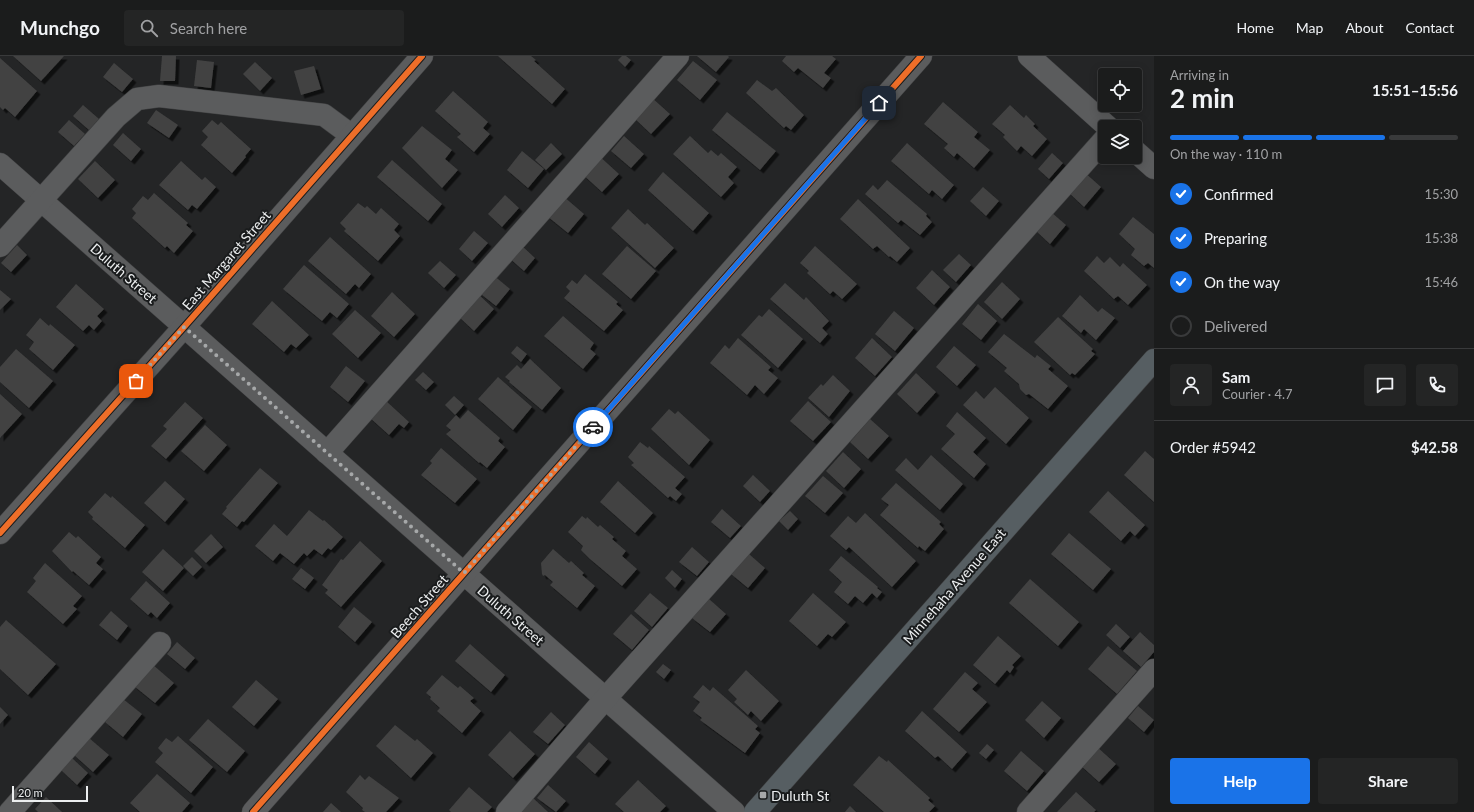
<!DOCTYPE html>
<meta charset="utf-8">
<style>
:root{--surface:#1b1c1c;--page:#242525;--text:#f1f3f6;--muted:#a0a1a3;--line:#393a3b;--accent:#1a73e8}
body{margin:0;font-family:Lato,sans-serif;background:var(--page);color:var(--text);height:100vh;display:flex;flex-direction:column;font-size:15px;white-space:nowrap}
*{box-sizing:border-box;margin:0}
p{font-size:13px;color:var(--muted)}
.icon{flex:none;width:22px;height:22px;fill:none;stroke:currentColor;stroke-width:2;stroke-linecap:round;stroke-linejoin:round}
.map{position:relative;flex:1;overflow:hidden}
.sheet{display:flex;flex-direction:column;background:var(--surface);width:320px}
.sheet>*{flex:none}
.fabs{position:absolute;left:1098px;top:12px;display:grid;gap:8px}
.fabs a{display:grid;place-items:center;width:44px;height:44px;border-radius:4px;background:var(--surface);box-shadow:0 2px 10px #0003,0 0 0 1px var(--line);font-size:20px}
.scale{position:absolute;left:12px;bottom:10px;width:76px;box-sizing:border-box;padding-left:4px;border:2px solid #eceeef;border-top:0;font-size:11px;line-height:14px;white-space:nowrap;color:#eceeef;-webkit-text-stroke:3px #1a1c1d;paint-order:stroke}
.pin{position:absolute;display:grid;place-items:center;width:34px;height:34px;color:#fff;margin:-17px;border-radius:8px;box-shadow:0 2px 6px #0006}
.courier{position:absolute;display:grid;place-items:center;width:40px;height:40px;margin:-20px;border:3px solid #1a73e8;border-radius:50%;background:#fff;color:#222;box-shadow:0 1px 5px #0007}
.summary em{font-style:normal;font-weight:700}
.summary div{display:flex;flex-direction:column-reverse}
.summary{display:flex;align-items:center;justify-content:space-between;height:68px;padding:0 16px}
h1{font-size:26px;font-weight:700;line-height:30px}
.bar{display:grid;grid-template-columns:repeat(4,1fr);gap:6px 4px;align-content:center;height:48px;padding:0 16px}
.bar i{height:5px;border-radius:3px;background:var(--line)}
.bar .current{background:var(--accent)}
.bar p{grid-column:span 4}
.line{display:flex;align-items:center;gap:10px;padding:0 16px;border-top:1px solid var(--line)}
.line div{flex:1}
.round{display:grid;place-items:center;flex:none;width:42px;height:42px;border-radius:4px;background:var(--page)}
ol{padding:0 16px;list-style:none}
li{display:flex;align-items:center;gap:12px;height:44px}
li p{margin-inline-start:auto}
li .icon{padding:4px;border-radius:50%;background:var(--accent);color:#fff;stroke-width:4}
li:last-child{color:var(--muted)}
li i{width:22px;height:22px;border:2px solid var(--line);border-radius:50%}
.cta{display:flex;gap:8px;margin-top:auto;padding:8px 16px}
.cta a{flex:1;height:46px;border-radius:4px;background:var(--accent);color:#fff;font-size:16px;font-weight:700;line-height:46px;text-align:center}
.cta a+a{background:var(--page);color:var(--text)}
header{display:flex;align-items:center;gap:24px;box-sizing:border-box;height:56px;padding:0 20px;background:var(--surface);border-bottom:1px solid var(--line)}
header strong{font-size:19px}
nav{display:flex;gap:22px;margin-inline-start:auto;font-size:14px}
.search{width:280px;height:36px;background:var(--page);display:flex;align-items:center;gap:10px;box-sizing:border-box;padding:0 14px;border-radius:4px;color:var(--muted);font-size:15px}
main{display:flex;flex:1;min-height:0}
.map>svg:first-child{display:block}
</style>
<header>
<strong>Munchgo</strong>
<div class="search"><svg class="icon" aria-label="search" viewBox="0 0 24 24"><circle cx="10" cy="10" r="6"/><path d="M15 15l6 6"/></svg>Search here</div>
<nav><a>Home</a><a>Map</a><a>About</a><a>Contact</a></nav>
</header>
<main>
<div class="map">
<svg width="1154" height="756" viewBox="0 0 1154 756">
<defs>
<filter id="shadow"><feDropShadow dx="3.5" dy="3.5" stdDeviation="0" flood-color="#0009"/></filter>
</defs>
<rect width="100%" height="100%" fill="#242526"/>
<g fill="#424242" filter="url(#shadow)">
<path d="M13,0H64L41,25Z"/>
<path d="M162,0H176L175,25H160Z"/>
<path d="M498,0H531L536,4L534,5L565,33L552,48Z"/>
<path d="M622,0H626L631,4L625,11L618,4Z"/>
<path d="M697,0H728L729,1L716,16Z"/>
<path d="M786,0H832L836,3L824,17L831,22L823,32L798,12L794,16L782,5Z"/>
<path d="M0,2L37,35L15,61L5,52L3,54L0,51Z"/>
<path d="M197,4L214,6L211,32L194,30Z"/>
<path d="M693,5L717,24L700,44L677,24Z"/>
<path d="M255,6L272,22L260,35L243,18Z"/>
<path d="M114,7L133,23L122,36L103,21Z"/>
<path d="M314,10L321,33L301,39L294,15Z"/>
<path d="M757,24L772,35L776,32L804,59L791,74L786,70L784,72L746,37Z"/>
<path d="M453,35L488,66L483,72L490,78L474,96L457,81L461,78L435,55Z"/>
<path d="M651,41L670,58L651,78L633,61Z"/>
<path d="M943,46L978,76L974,81L990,94L974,112L957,97L954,101L944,92L948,88L924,68Z"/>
<path d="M83,49L99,63L89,74L73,60Z"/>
<path d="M1010,49L1024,62L1026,59L1035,68L1033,70L1047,83L1032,100L1021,90L1017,95L1003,81L1005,79L992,68Z"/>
<path d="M156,54L178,69L169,82L147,67Z"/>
<path d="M727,56L776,95L760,114L712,74Z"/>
<path d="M69,64L85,78L74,90L58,76Z"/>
<path d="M212,64L218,69L221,66L251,93L245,100L246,101L232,117L201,89L208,81L202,75Z"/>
<path d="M422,70L452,94L445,103L458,114L442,132L402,92Z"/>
<path d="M123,77L141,93L131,105L113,89Z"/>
<path d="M624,80L644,98L631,112L611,95Z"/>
<path d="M690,80L708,97L711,94L718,100L721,97L737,111L728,121L734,127L721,141L673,98Z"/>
<path d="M551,87L562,98L546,114L535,104Z"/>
<path d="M907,87L954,129L942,143L932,134L929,138L891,105Z"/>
<path d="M522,95L544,113L528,132L507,114Z"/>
<path d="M1052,97L1063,107L1049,123L1038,113Z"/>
<path d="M597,98L619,118L602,136L580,116Z"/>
<path d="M392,104L442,148L428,165L377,121Z"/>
<path d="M95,105L115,124L98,142L78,123Z"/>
<path d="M181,105L202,124L205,121L216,131L197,153L192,149L188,154L159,129Z"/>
<path d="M1083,115L1101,131L1084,151L1066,134Z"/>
<path d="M663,116L709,157L693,175L648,134Z"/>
<path d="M887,124L927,158L926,160L932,166L920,179L901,164L898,167L865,138L873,129L878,134Z"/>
<path d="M983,131L999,145L986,160L970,145Z"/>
<path d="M154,137L188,167L186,169L193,175L174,197L167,190L165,192L132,162L136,157L132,153L143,140L148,144Z"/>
<path d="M505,139L519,152L502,171L488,158Z"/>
<path d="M563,140L584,158L568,177L547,160Z"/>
<path d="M858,143L910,192L897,206L890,200L889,201L877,190L873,193L840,163Z"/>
<path d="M358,147L365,152L367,150L376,158L381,152L399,168L394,174L400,180L378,205L344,175L346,173L340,167Z"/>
<path d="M628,153L645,169L647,167L674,192L655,212L611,172Z"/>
<path d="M1051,156L1066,169L1050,188L1035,174Z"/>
<path d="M1133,161L1154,178V212L1148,207L1144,210L1131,199L1135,193L1119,178Z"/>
<path d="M474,175L488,187L472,205L459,193Z"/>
<path d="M330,181L371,218L359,232L355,228L346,238L308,205Z"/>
<path d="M520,188L535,202L524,215L508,201Z"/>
<path d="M17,189L27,199L11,216L1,207Z"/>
<path d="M627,190L656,215L631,243L602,218Z"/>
<path d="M815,190L857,228L842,243L833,235L830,238L807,217L809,215L800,207Z"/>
<path d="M959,198L971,209L956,226L943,214Z"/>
<path d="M1097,200L1104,207L1110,201L1120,211L1123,207L1147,229L1128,249L1118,240L1114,243L1084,215Z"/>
<path d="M440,205L456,219L444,232L428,217Z"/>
<path d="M304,209L349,248L337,262L330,256L322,265L283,233Z"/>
<path d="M932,214L950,231L934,249L916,232Z"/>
<path d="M492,218L510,233L496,250L477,235Z"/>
<path d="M585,218L618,246L616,248L623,254L604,275L564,242L570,235L566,231L572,224L577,228Z"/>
<path d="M1002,226L1020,243L1002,263L984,246Z"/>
<path d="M785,227L804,244L806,241L829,265L822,272L828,278L820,287L770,243Z"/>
<path d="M76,228L104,253L97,260L102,265L94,274L89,269L83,275L56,251Z"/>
<path d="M0,234L11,243L0,254Z"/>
<path d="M392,236L415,258L394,281L371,260Z"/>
<path d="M477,237L494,253L474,275L457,259Z"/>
<path d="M1080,239L1098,256L1102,252L1115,262L1096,284L1084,273L1081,277L1062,260Z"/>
<path d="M272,245L309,279L296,292L291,288L284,296L252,268Z"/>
<path d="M978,248L997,265L981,284L962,268Z"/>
<path d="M769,253L803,283L778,312L741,279L759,259L762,261Z"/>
<path d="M355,254L381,277L358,302L332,278Z"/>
<path d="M894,255L914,272L895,295L875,278Z"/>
<path d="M563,260L594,287L590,293L596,298L583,313L544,280Z"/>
<path d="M1058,261L1093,293L1091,295L1095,298L1075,319L1072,317L1070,319L1034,286Z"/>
<path d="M40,262L49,270L50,268L75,289L53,314L29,293L34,286L26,279Z"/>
<path d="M1004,278L1035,302L1037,299L1051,310L1048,313L1068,330L1048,353L1029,338L1026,339L1020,333L1019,328L1004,315L1007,312L988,296Z"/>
<path d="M738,282L771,311L768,314L778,322L764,338L755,329L747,339L710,307L725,289L729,293Z"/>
<path d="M872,282L892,301L875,320L855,302Z"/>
<path d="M517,290L527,298L521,306L511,297Z"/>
<path d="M954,290L976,309L957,330L936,311Z"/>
<path d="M16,293L53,325L29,352L0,326V311Z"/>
<path d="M530,303L561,332L542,354L509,326L510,325L505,321L517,309L521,313Z"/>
<path d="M346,310L365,325L348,346L330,331Z"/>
<path d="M423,316L434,326L426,334L415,324Z"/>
<path d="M916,317L936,336L917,357L897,338Z"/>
<path d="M833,319L850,335L829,361L808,342L821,328L823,330Z"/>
<path d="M498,321L532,351L513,374L478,343Z"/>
<path d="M995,331L1029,362L1006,388L963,349L976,335L984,343Z"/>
<path d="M0,338L22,358L0,382Z"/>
<path d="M454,340L464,349L455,359L445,349Z"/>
<path d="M385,344L409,366L404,372L399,368L389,379L369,361Z"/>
<path d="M808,345L831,366L813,385L790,365Z"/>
<path d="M185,346L203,362L166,403L151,390L167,373L163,370Z"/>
<path d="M669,353L675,358L678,355L710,384L689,409L651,373Z"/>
<path d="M468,354L500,382L498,385L505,391L487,412L480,406L479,407L446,378L451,374L446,370L456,359L460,363Z"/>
<path d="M957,356L986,382L973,396L986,408L974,422L941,393L955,378L946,370Z"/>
<path d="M870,363L889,380L868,403L850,386Z"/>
<path d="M205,369L227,389L204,415L181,395Z"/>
<path d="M640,386L648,392L649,390L685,421L675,432L682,438L676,445L670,440L668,442L631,409L634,407L628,401Z"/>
<path d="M441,392L477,423L455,447L421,419L432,407L430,405Z"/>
<path d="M1145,395L1154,403V446L1124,419Z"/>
<path d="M843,396L861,413L844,432L826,415Z"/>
<path d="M931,399L963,428L940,454L895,414L906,402L918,414Z"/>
<path d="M260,412L278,427L244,466L242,465L237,471L222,458L227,452L226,451Z"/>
<path d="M753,419L770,435L760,446L743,430Z"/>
<path d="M823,420L843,437L825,457L805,440Z"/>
<path d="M165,425L185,443L165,466L144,447Z"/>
<path d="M618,425L653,457L635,477L600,446Z"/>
<path d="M896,427L941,466L939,468L944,473L925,495L919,490L918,492L880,459L889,449L881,443Z"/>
<path d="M1108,435L1145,469L1135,480L1130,475L1121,485L1089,456Z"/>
<path d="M105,437L111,442L112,440L145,469L125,492L92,463L93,461L88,456Z"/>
<path d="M722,453L741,470L730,482L711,466Z"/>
<path d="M309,454L323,465L324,464L343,481L331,494L328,492L322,499L314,493L307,500L304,497L294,508L280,497L273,505L255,490L274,468L287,480Z"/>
<path d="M790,455L798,463L788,474L779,465Z"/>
<path d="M865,457L916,505L892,531L849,491L846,494L830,480L848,460L856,467Z"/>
<path d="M582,460L586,463L587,461L598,471L600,469L614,481L612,483L626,495L622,500L637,513L622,530L590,503L581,494L583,490L568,476Z"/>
<path d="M69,476L76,482L78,480L101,501L96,507L103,513L89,529L73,515L72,516L52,495Z"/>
<path d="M1069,477L1111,513L1093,534L1051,498Z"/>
<path d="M211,478L223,491L206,507L194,495Z"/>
<path d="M360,485L382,505L341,551L325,537L328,534L322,529L341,503L343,504Z"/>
<path d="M692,491L709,506L697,520L679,506Z"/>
<path d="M163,493L184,512L163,535L142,516Z"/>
<path d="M553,493L569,507L571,505L584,517L582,519L595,530L577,552L550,529L553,526L545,519L543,520L542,518L541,507Z"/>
<path d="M749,498L765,512L748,532L731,518Z"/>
<path d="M841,500L878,531L877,532L882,536L877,542L872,537L863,547L855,540L848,548L834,536L842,526L829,514Z"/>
<path d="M192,501L202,511L193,520L183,510Z"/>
<path d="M45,507L82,540L73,550L77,553L63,568L27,536L36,525L33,522Z"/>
<path d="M301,512L314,522L305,533L292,523Z"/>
<path d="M672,514L682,523L675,532L665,522Z"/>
<path d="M1030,523L1079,566L1058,590L1009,547Z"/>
<path d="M146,525L170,547L157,562L151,556L148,559L130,543Z"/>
<path d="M650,537L668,552L652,571L634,555Z"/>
<path d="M813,537L846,566L832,581L828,578L817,590L789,565Z"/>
<path d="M709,543L726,558L710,576L692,562Z"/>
<path d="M354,551L372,566L355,586L338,571Z"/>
<path d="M111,555L128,570L117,584L99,569Z"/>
<path d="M631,558L649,574L632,594L613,578Z"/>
<path d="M6,564L56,608L28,639L0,613V571Z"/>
<path d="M1116,568L1130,581L1120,592L1106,579Z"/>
<path d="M1140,576L1154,589V596L1141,611L1123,595Z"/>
<path d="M998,580L1021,600L1012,609L1014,611L1010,617L1007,614L995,628L973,609Z"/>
<path d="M177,586L195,602L185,613L167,598Z"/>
<path d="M470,588L505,619L491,636L455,605Z"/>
<path d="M1108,590L1137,615L1117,638L1088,613Z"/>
<path d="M152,608L174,627L155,647L134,630Z"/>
<path d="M663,608L671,614L664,623L656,616Z"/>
<path d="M746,614L779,645L761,665L751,655L748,659L734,646L737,643L728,634Z"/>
<path d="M965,616L978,627L972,633L987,646L959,676L933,653Z"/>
<path d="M442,619L458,632L460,630L474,642L470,645L481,655L462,677L437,655L440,652L430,643L431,641L426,637Z"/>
<path d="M256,624L278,643L254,670L232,651Z"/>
<path d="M703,629L710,635L713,631L758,670L755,673L760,677L745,697L700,664L702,662L693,655L700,646L693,641Z"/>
<path d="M123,643L142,658L123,681L105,666Z"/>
<path d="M1042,645L1061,662L1044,682L1025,664Z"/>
<path d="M1138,650L1154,664L1144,676L1128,662Z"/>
<path d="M0,651L8,659L0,668Z"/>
<path d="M922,655L967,696L952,713L938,700L935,702L905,675Z"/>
<path d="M551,656L565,669L548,688L533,676Z"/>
<path d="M208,663L245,695L227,716L189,684Z"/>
<path d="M395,669L415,685L417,683L433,697L411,722L376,690Z"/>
<path d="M510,675L535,698L513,722L488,699Z"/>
<path d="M178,680L213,711L191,737L155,706L163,697L158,692L166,682L172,686Z"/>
<path d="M89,682L109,699L93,716L74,699Z"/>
<path d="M589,686L608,703L595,718L576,701Z"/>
<path d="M987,688L994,694L986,703L979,697Z"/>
<path d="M1096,690L1116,708L1099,726L1079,708Z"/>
<path d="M1021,695L1044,715L1027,735L1004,715Z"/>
<path d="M879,700L887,706L888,704L930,742L928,744L935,750L929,756H884L853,729Z"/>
<path d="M72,702L88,717L77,729L61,714Z"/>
<path d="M157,718L190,747L182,756H140L130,747Z"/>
<path d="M360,719L365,724L369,720L399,742L386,756H365L362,754L363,752L346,736Z"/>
<path d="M638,724L666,750L660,756H624L615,748Z"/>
<path d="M548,729L566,745L556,756L537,742Z"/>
<path d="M469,731L492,751L487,756H451L449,754Z"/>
<path d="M1076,736L1096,754L1094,756H1057Z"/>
<path d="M46,741L62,756H38L35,753Z"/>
<path d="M532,741L548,756H519Z"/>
<path d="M331,747L341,756H323Z"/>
<path d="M850,750L856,756H845Z"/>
</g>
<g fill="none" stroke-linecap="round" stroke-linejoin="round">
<defs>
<g id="minor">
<path d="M1029,0L1108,71"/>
<path d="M1135,95L1154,112"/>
<path d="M0,108L734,756"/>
<path d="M0,190L116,61L137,43L159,40L324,59L351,79"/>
<path d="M327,397L678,0"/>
<path d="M0,477L184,271L422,0"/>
<path d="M10,756L160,587"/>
<path d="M253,756L921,0"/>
<path d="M507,756L605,643L1105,83"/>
<path d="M1028,756L1154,614"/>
</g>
<path id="major" d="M755,756L1154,304"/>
</defs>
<use href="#minor" stroke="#424344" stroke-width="23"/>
<use href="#major" stroke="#424344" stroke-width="23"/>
<use href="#minor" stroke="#5b5c5d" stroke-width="22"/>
<use href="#major" stroke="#565e62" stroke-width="22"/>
<defs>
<g id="cycleway">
<path d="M0,477L184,271L422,0"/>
<path d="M253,756L921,0"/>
</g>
</defs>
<use href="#cycleway" stroke="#1a1c1d" stroke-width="8"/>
<use href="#cycleway" stroke="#ee6e29" stroke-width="6"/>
</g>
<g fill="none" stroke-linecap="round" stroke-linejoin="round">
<path stroke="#a6a8a9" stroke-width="4" stroke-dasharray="0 7.2" d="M136,325L184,271L464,517L593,371"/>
<path stroke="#1a73e8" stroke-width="5" d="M593,371L879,47"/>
</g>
<rect fill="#a6a8a9" stroke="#1a1c1d" stroke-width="1.5" x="759" y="735" width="8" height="8" rx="2"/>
<g text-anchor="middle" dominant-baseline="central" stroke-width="4" stroke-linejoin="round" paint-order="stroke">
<g font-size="14" fill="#eceeef" stroke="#1a1c1d">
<text transform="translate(226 204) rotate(-49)">East Margaret Street</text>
<text transform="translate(124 217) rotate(41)">Duluth Street</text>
<text transform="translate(954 530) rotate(-49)">Minnehaha Avenue East</text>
<text transform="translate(419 550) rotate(-49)">Beech Street</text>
<text transform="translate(511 559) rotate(41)">Duluth Street</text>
</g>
<g font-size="14" fill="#eceeef" stroke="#1a1c1d" text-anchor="start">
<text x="771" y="739">Duluth St</text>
</g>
</g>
</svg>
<div class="fabs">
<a><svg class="icon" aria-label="locate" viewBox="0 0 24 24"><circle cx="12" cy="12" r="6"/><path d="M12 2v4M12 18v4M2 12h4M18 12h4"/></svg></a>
<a><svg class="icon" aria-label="layers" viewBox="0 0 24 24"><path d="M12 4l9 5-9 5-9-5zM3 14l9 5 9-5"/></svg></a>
</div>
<div class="scale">20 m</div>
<div class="pin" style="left:136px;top:325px;background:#ea580c"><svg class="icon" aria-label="bag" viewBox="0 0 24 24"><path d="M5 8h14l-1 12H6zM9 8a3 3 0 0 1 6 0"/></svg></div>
<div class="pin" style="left:879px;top:47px;background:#1f2937"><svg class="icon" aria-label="home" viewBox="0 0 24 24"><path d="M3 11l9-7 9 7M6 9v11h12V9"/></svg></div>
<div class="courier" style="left:593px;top:371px"><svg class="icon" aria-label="car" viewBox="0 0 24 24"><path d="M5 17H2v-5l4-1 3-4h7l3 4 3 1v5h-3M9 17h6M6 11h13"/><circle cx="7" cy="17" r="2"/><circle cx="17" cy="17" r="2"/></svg></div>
</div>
<section class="sheet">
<div class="summary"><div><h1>2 min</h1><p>Arriving in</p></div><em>15:51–15:56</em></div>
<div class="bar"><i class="current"></i><i class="current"></i><i class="current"></i><i></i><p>On the way · 110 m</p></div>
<ol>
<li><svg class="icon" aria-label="check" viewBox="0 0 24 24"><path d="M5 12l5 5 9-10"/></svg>Confirmed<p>15:30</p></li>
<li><svg class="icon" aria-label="check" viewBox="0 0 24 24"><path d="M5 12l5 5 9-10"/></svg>Preparing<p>15:38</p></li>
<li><svg class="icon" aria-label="check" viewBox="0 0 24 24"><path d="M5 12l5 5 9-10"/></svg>On the way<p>15:46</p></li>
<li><i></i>Delivered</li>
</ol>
<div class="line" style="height:72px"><a class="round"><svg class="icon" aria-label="person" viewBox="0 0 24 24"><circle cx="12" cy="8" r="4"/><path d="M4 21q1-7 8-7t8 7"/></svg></a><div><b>Sam</b><p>Courier · 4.7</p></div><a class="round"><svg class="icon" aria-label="chat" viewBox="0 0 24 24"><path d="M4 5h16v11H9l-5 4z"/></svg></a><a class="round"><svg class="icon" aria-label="phone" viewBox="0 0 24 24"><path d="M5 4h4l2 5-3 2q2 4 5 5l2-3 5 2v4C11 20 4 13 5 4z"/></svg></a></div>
<div class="line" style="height:52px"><div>Order #5942</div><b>$42.58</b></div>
<div class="cta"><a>Help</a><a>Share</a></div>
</section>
</main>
